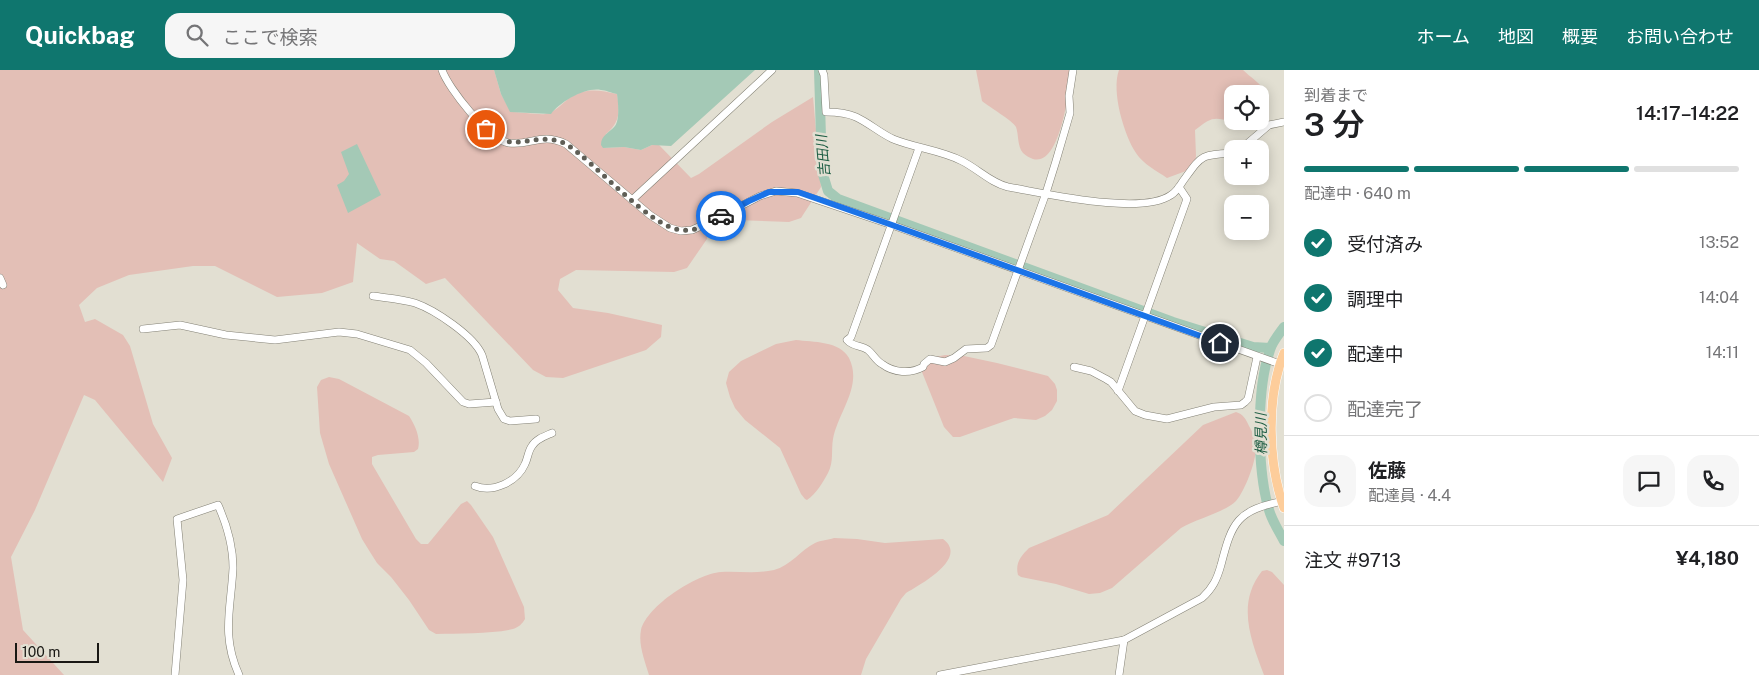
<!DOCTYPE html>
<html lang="ja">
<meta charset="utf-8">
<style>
:root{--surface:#fff;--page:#f6f6f6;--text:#202124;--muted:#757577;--line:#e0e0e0;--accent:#0f766e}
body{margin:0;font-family:"Public Sans","Noto Sans JP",sans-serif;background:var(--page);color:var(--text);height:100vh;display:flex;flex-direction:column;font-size:19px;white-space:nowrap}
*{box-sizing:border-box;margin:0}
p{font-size:16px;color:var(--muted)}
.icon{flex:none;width:28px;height:28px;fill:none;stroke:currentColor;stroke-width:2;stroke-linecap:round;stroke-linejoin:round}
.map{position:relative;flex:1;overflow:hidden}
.details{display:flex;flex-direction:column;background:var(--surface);width:475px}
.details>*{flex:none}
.fabs{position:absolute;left:1224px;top:15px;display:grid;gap:10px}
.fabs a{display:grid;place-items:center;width:45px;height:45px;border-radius:10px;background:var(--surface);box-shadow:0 2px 12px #0003;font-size:25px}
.scale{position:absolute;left:15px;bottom:12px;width:84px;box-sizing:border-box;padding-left:5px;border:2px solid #191814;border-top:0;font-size:14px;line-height:18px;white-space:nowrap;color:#191814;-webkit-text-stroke:4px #e2dfd2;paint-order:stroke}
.pin{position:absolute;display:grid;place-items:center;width:42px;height:42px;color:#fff;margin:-21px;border:2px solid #fff;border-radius:50%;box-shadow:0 1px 5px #0007}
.courier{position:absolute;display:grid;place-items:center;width:50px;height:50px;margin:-25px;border:4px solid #1a73e8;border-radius:50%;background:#fff;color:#222;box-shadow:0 1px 6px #0007}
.summary em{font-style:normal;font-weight:600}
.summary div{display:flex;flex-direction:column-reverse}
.summary{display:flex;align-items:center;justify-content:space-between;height:85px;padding:0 20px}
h1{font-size:32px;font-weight:600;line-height:38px}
.bar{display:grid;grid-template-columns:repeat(4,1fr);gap:8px 5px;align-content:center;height:60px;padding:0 20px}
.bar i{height:6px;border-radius:4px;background:var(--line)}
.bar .active{background:var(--accent)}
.bar p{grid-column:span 4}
.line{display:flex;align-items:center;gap:12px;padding:0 20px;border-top:1px solid var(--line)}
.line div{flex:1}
.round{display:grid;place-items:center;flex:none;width:52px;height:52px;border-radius:15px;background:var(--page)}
ol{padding:0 20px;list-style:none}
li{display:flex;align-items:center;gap:15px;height:55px}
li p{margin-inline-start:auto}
li .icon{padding:5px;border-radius:50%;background:var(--accent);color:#fff;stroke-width:4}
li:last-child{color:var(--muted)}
li i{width:28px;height:28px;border:2px solid var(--line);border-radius:50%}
header{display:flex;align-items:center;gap:30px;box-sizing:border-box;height:70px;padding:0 25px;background:var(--accent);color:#fff}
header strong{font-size:24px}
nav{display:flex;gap:28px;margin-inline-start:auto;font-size:18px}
.search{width:350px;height:45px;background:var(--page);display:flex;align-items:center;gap:12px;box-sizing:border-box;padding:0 18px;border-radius:15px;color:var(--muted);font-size:19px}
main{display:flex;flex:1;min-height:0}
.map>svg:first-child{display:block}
</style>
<header>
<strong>Quickbag</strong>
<div class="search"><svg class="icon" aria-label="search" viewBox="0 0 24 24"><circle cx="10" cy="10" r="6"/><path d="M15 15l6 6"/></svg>ここで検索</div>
<nav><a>ホーム</a><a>地図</a><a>概要</a><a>お問い合わせ</a></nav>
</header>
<main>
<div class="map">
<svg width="1284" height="605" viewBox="0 0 1284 605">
<rect width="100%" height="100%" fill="#e2dfd2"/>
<g fill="#e3bfb6">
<path d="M0,0H494L501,24L511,42C518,42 541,45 545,44C555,42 561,35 568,29C585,17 599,20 617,24C620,42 620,52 606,64L603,78L624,77L641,80L652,75H659L691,108L699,104L772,52L813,27L821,117L801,148L789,152L708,149L707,169L687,198L674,202L576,200L560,209L558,220L573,238L608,243L662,255L661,267L646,280L563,308L546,307L533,300L445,208L426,214L394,191L380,189L357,173L353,212L322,223L277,227L215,196H193L129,205L97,218L79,235L85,252L95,249L123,265L130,276L153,354L172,388L163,412L95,330L84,325L35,440L11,487L23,560L64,605H0Z"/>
<path d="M976,0H1072C1069,18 1061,97 1033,89C1030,88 1026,86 1023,83C1017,76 1019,65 1016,57C1012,50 989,37 982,31Z"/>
<path d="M1119,0H1243C1250,7 1261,13 1266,23C1271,35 1269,52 1253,53C1247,54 1239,52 1233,51H1260V24H1232V51C1212,47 1212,47 1195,60L1196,86L1194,98L1167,108C1157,101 1143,94 1136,83C1124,65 1111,21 1119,0Z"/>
<path d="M796,270C813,272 840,271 849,288C863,316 838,342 833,369C831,380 834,392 828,403C823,412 816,424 807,430L805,429L801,424L780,378L745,350L735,338L730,327L726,313L729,302L741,291L776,274Z"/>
<path d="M945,285L964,286L997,293L1048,306L1055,314L1057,320V331L1052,340L1045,346L1036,350L1014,348L1008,350L960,367H953L944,357L920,297L935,287Z"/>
<path d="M329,307L339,309L409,346C415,355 421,368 418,379L414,382L378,385L372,387V394L416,469L421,474H428L461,434L467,431L471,435L493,467L524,537L525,549C522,554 519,557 513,559C491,564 459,563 436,564L429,560L409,530L391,507L377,493L370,482L362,469L329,394L320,363L317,317L321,310Z"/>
<path d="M1236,342C1243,344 1246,349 1249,356C1252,361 1255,367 1256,373C1258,387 1245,421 1236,431C1225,442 1196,449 1181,458L1112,518L1100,523L1089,524L1056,514L1021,507L1018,505C1015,493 1021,486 1029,478L1108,445L1203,355Z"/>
<path d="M834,468L857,469L885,473L943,469C969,488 921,514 906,523L901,529L866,589L861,605H649C645,591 638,575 641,560C647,536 696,504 721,502C738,501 757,504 774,500C790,496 801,480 815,473C821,470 828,470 834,468Z"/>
<path d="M1267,500L1272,502L1284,515V605H1264C1251,570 1236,534 1262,501Z"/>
</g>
<g fill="#a4c9b6">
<path d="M494,0H755L671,76L652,75L641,80L624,77L603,78L601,75C601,65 609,63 615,56C620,49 618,32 617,24C611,23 606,20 601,20C585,17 560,32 551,44L510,42L501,24Z"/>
<path d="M357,74L381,125L348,143L337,115L344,111L349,104L341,82Z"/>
</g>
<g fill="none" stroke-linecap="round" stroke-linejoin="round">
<g stroke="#a4c9b6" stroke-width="10">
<path d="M819,0L822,101L828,121L838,129L1173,252L1253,277L1270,278"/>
<path d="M1284,257C1279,264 1272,272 1270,280C1256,320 1257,399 1269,440C1272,451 1279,461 1284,471"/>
</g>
<defs>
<g id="minor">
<path d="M442,0C448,18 489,70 509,73C531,76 541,62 566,74L650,145L670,158L681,161L692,160L712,151L760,126L776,121L797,123L892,155L1280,294"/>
<path d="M822,0L824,5L826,42C836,42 847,43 856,47C869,53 880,63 893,69C915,78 940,80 962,91C978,99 991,113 1008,117C1044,123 1141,146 1171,125C1176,122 1180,116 1183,111C1202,85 1200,85 1232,83"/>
<path d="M919,78L851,267L847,270C853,277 861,275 868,280C873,284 876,291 882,294C894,303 910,304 923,297L924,294L930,289L945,292L954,288L966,279L987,278L991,275L1046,123L1056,91L1070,43L1069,26L1073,0"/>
<path d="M1241,79L1269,55L1284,52"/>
<path d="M632,130L772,0"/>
<path d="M0,208L3,215"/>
<path d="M373,226C387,228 402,229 415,233C435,240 474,266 482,285L498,339L504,349L510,351L536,349"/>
<path d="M143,259L180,255L226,265L275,270L339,262L357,264L410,280L426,293L463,332L469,334L496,332"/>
<path d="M1074,297L1091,301L1106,309L1111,312L1135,341L1145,345L1167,349L1214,337L1241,335L1245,332L1248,329L1257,287"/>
<path d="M1118,321L1187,129L1179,117"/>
<path d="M475,416C493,423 517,412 525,394C528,388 528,381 532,376C536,369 545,366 552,363"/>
<path d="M175,605L183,510L177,449L218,435C227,455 233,476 233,498C231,539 221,565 239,605"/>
<path d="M940,605L1124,570L1202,528C1213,518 1217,509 1221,495C1232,452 1237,440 1284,431"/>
<path d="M1119,605L1124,570"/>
</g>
<path id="major" d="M1284,283C1266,328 1268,393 1284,438"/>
</defs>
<use href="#minor" stroke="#838175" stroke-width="8"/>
<use href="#major" stroke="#fff" stroke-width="10"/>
<use href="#minor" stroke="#fff" stroke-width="7"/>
<use href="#major" stroke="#fdcd9b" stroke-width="9"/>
</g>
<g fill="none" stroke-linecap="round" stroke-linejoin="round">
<path stroke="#5f5e56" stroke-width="5" stroke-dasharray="0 9" d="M486,59C514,87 534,59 566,74C596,93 650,158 682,160C696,162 709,153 721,146"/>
<path stroke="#1a73e8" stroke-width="6" d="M721,146L749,131L769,122H798L892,155L1220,273"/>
</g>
<g text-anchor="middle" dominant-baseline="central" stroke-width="5" stroke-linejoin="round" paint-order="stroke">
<g font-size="14" font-style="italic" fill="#1d5d43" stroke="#e2dfd2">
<text transform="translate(823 86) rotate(-95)">吉田川</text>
<text transform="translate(1261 364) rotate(-91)">樽見川</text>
</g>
</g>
</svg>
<div class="fabs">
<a><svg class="icon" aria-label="locate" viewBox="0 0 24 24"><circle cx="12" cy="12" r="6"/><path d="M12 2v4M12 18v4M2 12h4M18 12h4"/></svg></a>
<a>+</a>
<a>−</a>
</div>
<div class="scale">100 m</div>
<div class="pin" style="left:486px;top:59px;background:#ea580c"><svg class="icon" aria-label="bag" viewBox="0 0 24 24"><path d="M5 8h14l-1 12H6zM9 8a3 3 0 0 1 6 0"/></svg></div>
<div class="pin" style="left:1220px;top:273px;background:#1f2937"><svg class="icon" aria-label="home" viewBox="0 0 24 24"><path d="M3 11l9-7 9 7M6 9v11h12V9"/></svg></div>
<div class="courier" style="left:721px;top:146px"><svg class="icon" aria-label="car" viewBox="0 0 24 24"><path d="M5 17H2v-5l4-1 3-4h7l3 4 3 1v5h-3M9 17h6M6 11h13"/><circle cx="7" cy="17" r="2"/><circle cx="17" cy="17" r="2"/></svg></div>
</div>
<section class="details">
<div class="summary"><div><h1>3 分</h1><p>到着まで</p></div><em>14:17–14:22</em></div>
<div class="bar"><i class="active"></i><i class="active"></i><i class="active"></i><i></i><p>配達中 · 640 m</p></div>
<ol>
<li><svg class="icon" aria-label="check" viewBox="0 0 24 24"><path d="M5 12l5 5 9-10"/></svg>受付済み<p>13:52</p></li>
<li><svg class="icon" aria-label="check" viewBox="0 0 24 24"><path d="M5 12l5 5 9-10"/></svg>調理中<p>14:04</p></li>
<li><svg class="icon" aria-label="check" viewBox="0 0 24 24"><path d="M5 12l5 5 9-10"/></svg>配達中<p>14:11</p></li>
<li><i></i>配達完了</li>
</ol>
<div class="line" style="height:90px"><a class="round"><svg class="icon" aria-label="person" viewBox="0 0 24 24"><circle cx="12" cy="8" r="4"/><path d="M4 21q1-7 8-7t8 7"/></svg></a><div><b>佐藤</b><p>配達員 · 4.4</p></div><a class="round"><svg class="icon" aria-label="chat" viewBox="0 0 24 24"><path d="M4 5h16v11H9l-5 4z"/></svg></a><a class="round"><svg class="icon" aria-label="phone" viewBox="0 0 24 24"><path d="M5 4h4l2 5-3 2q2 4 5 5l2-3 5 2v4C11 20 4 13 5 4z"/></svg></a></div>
<div class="line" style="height:65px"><div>注文 #9713</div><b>¥4,180</b></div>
</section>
</main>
